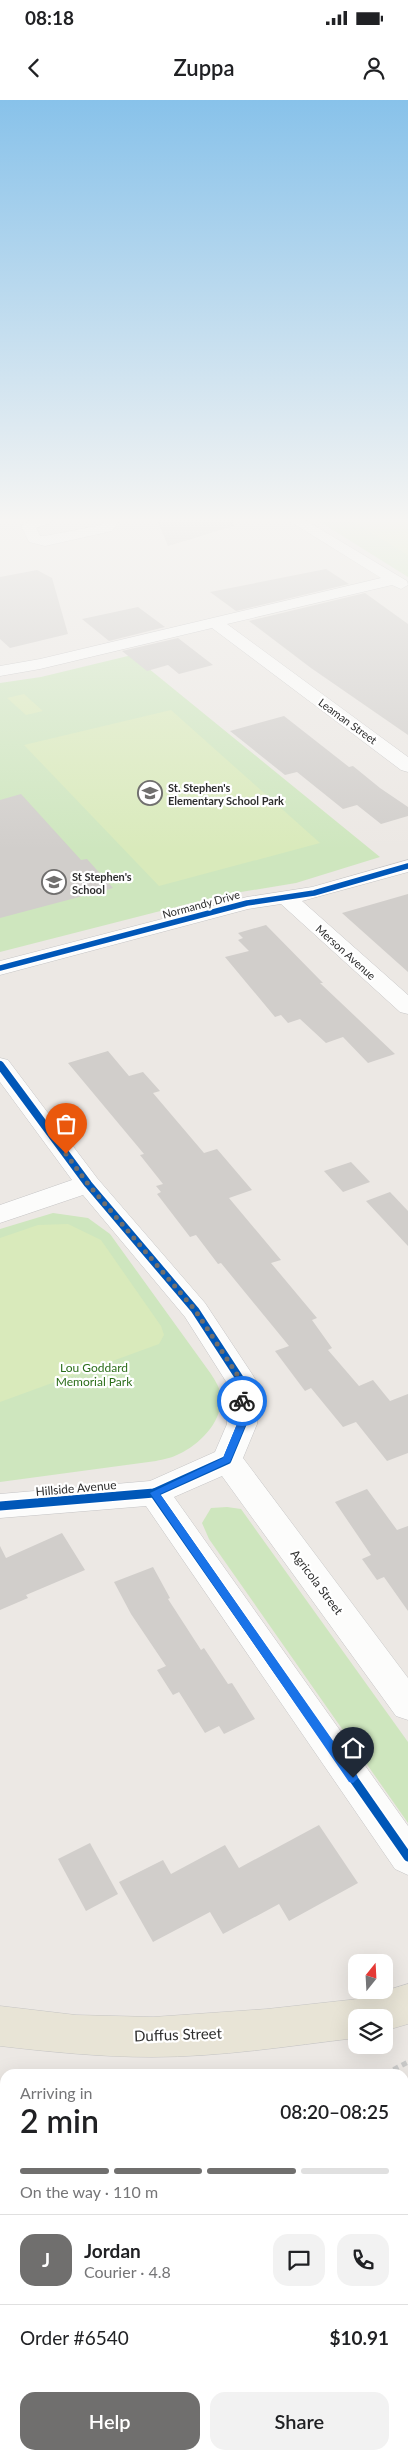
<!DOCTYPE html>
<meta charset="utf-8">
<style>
:root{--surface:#fff;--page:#f2f2f2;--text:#202124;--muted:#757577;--line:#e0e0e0;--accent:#706f6e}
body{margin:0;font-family:Lato,sans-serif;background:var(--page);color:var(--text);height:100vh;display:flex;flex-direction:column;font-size:19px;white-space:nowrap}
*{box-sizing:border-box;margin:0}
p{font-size:16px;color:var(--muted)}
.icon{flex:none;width:28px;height:28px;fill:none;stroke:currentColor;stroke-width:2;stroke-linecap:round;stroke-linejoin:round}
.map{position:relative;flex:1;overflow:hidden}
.drawer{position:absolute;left:0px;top:1969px;width:409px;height:391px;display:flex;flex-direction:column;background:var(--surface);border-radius:15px 15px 0 0;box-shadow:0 5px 20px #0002}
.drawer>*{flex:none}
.needle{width:32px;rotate:18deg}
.buttons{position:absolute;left:348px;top:1854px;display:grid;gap:10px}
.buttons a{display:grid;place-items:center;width:45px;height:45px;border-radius:10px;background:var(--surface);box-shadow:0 5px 20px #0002;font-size:25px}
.pin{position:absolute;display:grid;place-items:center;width:42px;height:42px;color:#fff;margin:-51px -21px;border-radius:50% 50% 50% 0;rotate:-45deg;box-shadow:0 0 5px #0007}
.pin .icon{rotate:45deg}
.courier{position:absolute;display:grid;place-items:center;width:50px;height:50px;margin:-25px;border:4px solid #1a73e8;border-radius:50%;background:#fff;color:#222;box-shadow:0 1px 6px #0007}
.head em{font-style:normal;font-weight:600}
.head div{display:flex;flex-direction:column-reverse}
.head{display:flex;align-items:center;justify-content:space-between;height:85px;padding:0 20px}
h1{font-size:32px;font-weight:600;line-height:38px}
.bar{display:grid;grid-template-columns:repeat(4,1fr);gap:8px 5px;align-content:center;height:60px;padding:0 20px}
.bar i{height:6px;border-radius:4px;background:var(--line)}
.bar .selected{background:var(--accent)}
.bar p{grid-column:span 4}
.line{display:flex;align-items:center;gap:12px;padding:0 20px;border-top:1px solid var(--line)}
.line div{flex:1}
.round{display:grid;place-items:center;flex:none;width:52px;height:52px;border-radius:15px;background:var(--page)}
.button{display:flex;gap:10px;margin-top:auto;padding:10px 20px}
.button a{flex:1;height:58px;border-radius:15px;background:var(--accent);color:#fff;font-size:20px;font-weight:600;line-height:58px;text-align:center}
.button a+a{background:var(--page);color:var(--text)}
.status{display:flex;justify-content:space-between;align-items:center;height:35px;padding:0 25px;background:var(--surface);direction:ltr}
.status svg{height:14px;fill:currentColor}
header{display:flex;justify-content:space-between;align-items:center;height:65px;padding:0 20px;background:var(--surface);font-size:22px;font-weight:600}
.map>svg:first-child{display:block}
</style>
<div class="status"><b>08:18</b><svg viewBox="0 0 49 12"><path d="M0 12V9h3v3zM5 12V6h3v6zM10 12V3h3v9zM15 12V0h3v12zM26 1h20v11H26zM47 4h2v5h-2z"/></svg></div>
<header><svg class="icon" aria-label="back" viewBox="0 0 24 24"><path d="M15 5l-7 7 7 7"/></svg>Zuppa<svg class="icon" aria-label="person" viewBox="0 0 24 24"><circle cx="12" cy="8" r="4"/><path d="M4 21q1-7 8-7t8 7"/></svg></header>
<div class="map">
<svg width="408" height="2359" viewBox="0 0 408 2359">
<rect width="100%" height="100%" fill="#ece8e4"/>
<g fill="#cee6be">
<path d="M317,420H408V477Z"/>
<path d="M132,555L380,757L296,783L223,795L0,852V583L41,577Z"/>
<path d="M53,1113L88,1118L110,1134L211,1274C214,1279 219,1286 220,1292C226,1318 201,1344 179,1354C172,1358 164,1359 156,1361L0,1382V1129Z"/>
<path d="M227,1407L241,1409L408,1642V1723L209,1439L202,1423L211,1408Z"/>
<path d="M408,1998V2359H0V2206L5,2204V2355H404V2000Z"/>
</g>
<g fill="#d9eabb">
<path d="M351,420H408V455Z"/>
<path d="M24,594L43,611L26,615L7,598Z"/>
<path d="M171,610L320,743L159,786L24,645Z"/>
<path d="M68,1124L101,1140L161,1226L164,1235L159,1244L0,1302V1138L38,1125Z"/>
<path d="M408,2022V2359H348L346,2355H404V2025Z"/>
</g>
<g fill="#d1cecb">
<path d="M157,420H233L234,426L168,446Z"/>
<path d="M326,469L349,484L236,511L210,492Z"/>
<path d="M37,470L52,478L68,534L10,548L0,539V477Z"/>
<path d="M365,493L408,524V635L311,568L249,521Z"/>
<path d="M138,507L165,527L109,541L82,519Z"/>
<path d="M178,538L213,565L179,574L168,565L147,571L122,551Z"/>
<path d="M284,616L349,667L353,666L380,688L408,707V716L381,724L357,705L343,709L297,672L285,675L230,631Z"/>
<path d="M21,694L81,760L87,759L113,788L0,818V700Z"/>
<path d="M408,794V872L342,813Z"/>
<path d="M266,825L323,883H320L395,954L368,963L343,937L326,943L300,919L288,923L281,915L275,917L225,857L249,851L238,840L243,838L238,833Z"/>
<path d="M108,951L129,976L143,972L160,991L153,993L204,1053L217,1049L252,1090L229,1098L281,1160L271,1163L317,1218L312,1220L332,1248L328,1250L359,1286L373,1280L390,1301L408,1294V1353L387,1361L356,1322L343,1327L311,1288L305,1291L275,1251L289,1246L221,1163L218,1164L196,1135L190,1137L157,1094L161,1092L156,1086L163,1084L140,1055L144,1054L68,963Z"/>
<path d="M351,1062L370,1082L343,1092L324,1071Z"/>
<path d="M390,1092L408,1111V1146L366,1101Z"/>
<path d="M367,1389L397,1430L408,1426V1511L384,1477L377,1480L362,1459L371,1455L335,1402Z"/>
<path d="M62,1433L85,1470L26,1495L28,1498L0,1510V1446L6,1458Z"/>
<path d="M153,1467L170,1498L168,1499L201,1550L204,1548L228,1584L232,1583L255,1619L224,1634L219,1626L205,1633L179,1592L173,1595L157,1570L166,1566L131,1514L114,1482Z"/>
<path d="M319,1725L358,1783L289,1821L279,1804L223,1834L210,1812L153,1842L119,1782L163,1760L171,1774L225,1745L239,1768Z"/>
<path d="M90,1743L118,1794L86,1811L58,1759Z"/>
</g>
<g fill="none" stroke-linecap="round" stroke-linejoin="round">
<defs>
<g id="minor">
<path d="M31,420H52L50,423L36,428L40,436H45L102,425L106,420H120L112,431L45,446L29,442L21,426Z"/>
<path d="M288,420H305L407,481L408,485L401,489L392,485L227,524L408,657V672L401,670L212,528L40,569L0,576V566L40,559L381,478Z"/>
<path d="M408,760V772L302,801L408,895V914L400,912L281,804L248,809L0,875V861L247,797L312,787Z"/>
<path d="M0,958L8,960L97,1078L205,1203L252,1274L257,1282V1324L243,1358L408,1578V1620L396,1616L222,1376L174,1397L408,1726V1775L395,1769L146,1406L0,1418V1394L150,1381L215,1352L227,1324V1283L185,1217L83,1095L0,1123V1105L72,1080L0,982Z"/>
<path d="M5,2116V2161L0,2163V2118Z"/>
</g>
<path id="major" d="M408,1884V1924L384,1931V1918H356V1938C289,1946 220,1957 152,1957C101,1957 51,1952 0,1946V1906L76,1915L153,1917L267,1909L358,1899Z"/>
</defs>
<use href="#minor" stroke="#c5c4c5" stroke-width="1"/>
<use href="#major" stroke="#c6c5c4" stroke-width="1"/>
<path stroke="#c9c9c8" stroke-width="5" stroke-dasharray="5.5 4" stroke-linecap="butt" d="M385,1974L408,1962"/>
<use href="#minor" fill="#fcfcfb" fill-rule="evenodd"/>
<use href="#major" fill="#e8e4d6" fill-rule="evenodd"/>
<defs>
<path id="cycleway-far2" d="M0,868L247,803L314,793L408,766"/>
<path id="cycleway-far1" d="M0,965L88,1084L195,1210L242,1282V1308"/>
<g id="cycleway">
<path d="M154,1393L408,1757"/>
<path d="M0,1406L154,1393L227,1360L242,1324V1307"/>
</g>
</defs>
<use href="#cycleway-far2" stroke="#fff" stroke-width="8"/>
<use href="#cycleway-far1" stroke="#fff" stroke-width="11"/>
<use href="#cycleway" stroke="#fff" stroke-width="12"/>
<use href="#cycleway-far2" stroke="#0057b8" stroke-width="5.5"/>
<use href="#cycleway-far1" stroke="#0057b8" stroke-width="8"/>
<use href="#cycleway" stroke="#0057b8" stroke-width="9"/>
</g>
<linearGradient id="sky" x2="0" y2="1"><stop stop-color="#88c2ea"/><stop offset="0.56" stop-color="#f6f5f3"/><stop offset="1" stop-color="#f6f5f3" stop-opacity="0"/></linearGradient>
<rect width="408" height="750" fill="url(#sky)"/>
<path fill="#1a73e8" d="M239,1298H242L246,1301V1324L230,1362L160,1394L357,1675L358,1678L353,1683L349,1682L150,1393L223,1358L237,1324Z"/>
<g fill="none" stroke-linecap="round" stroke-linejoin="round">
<path stroke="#706f6e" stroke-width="5" stroke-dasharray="0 9" d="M66,1054L88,1084L195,1210L242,1282V1301"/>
</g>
<defs>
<symbol id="school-ring" viewBox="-11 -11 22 22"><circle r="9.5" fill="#fff" stroke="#706f6e" stroke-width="1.5"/><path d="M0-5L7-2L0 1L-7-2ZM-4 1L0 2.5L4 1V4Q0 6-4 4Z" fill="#706f6e"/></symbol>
</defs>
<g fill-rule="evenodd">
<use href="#school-ring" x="136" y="679" width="28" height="28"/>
<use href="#school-ring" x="40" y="768" width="28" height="28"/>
</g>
<g text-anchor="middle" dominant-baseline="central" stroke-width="4.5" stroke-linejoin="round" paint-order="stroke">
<g font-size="11" fill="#2e2e2e" stroke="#fff">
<text transform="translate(348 621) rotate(36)">Leaman Street</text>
<text transform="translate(201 804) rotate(-15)">Normandy Drive</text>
<text transform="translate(346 852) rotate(42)">Merson Avenue</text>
</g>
<g font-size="11" font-weight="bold" fill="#2e2e2e" stroke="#fff" text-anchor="start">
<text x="168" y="687">St. Stephen's<tspan x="168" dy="13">Elementary School Park</tspan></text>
<text x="72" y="776">St Stephen's<tspan x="72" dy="13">School</tspan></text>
</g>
<g font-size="12" fill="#2c6e1b" stroke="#fff">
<text x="94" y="1267">Lou Goddard<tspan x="94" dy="14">Memorial Park</tspan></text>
</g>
<g font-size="12" fill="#2e2e2e" stroke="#fff">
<text transform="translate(76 1388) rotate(-5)">Hillside Avenue</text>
<text transform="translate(317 1482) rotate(53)">Agricola Street</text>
</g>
<g font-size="15" fill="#2e2e2e" stroke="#fff">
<text transform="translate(178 1934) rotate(-2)">Duffus Street</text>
</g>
</g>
</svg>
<div class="buttons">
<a><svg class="needle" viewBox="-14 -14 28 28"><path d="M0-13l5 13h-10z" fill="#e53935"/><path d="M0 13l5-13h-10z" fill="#757577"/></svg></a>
<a><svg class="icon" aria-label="layers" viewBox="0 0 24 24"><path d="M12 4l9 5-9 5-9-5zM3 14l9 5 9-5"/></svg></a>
</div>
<div class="pin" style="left:66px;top:1054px;background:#ea580c"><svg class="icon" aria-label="bag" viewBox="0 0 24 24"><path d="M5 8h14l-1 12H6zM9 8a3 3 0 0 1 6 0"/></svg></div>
<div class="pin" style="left:353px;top:1678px;background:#1f2937"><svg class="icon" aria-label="home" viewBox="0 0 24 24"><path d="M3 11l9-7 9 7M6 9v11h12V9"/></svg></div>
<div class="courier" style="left:242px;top:1301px"><svg class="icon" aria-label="bike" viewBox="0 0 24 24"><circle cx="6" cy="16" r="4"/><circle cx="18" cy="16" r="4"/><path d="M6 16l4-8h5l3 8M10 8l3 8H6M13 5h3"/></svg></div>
<section class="drawer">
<div class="head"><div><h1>2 min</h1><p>Arriving in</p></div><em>08:20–08:25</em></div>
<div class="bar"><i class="selected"></i><i class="selected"></i><i class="selected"></i><i></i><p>On the way · 110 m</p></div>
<div class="line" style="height:90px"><b class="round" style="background:var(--accent);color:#fff">J</b><div><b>Jordan</b><p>Courier · 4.8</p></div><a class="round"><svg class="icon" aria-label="chat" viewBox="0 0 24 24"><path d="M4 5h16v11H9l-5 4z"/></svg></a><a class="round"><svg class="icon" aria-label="phone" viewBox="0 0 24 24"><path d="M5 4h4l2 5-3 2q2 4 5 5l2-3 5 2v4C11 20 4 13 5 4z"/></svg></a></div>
<div class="line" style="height:65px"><div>Order #6540</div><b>$10.91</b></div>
<div class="button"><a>Help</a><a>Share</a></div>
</section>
</div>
